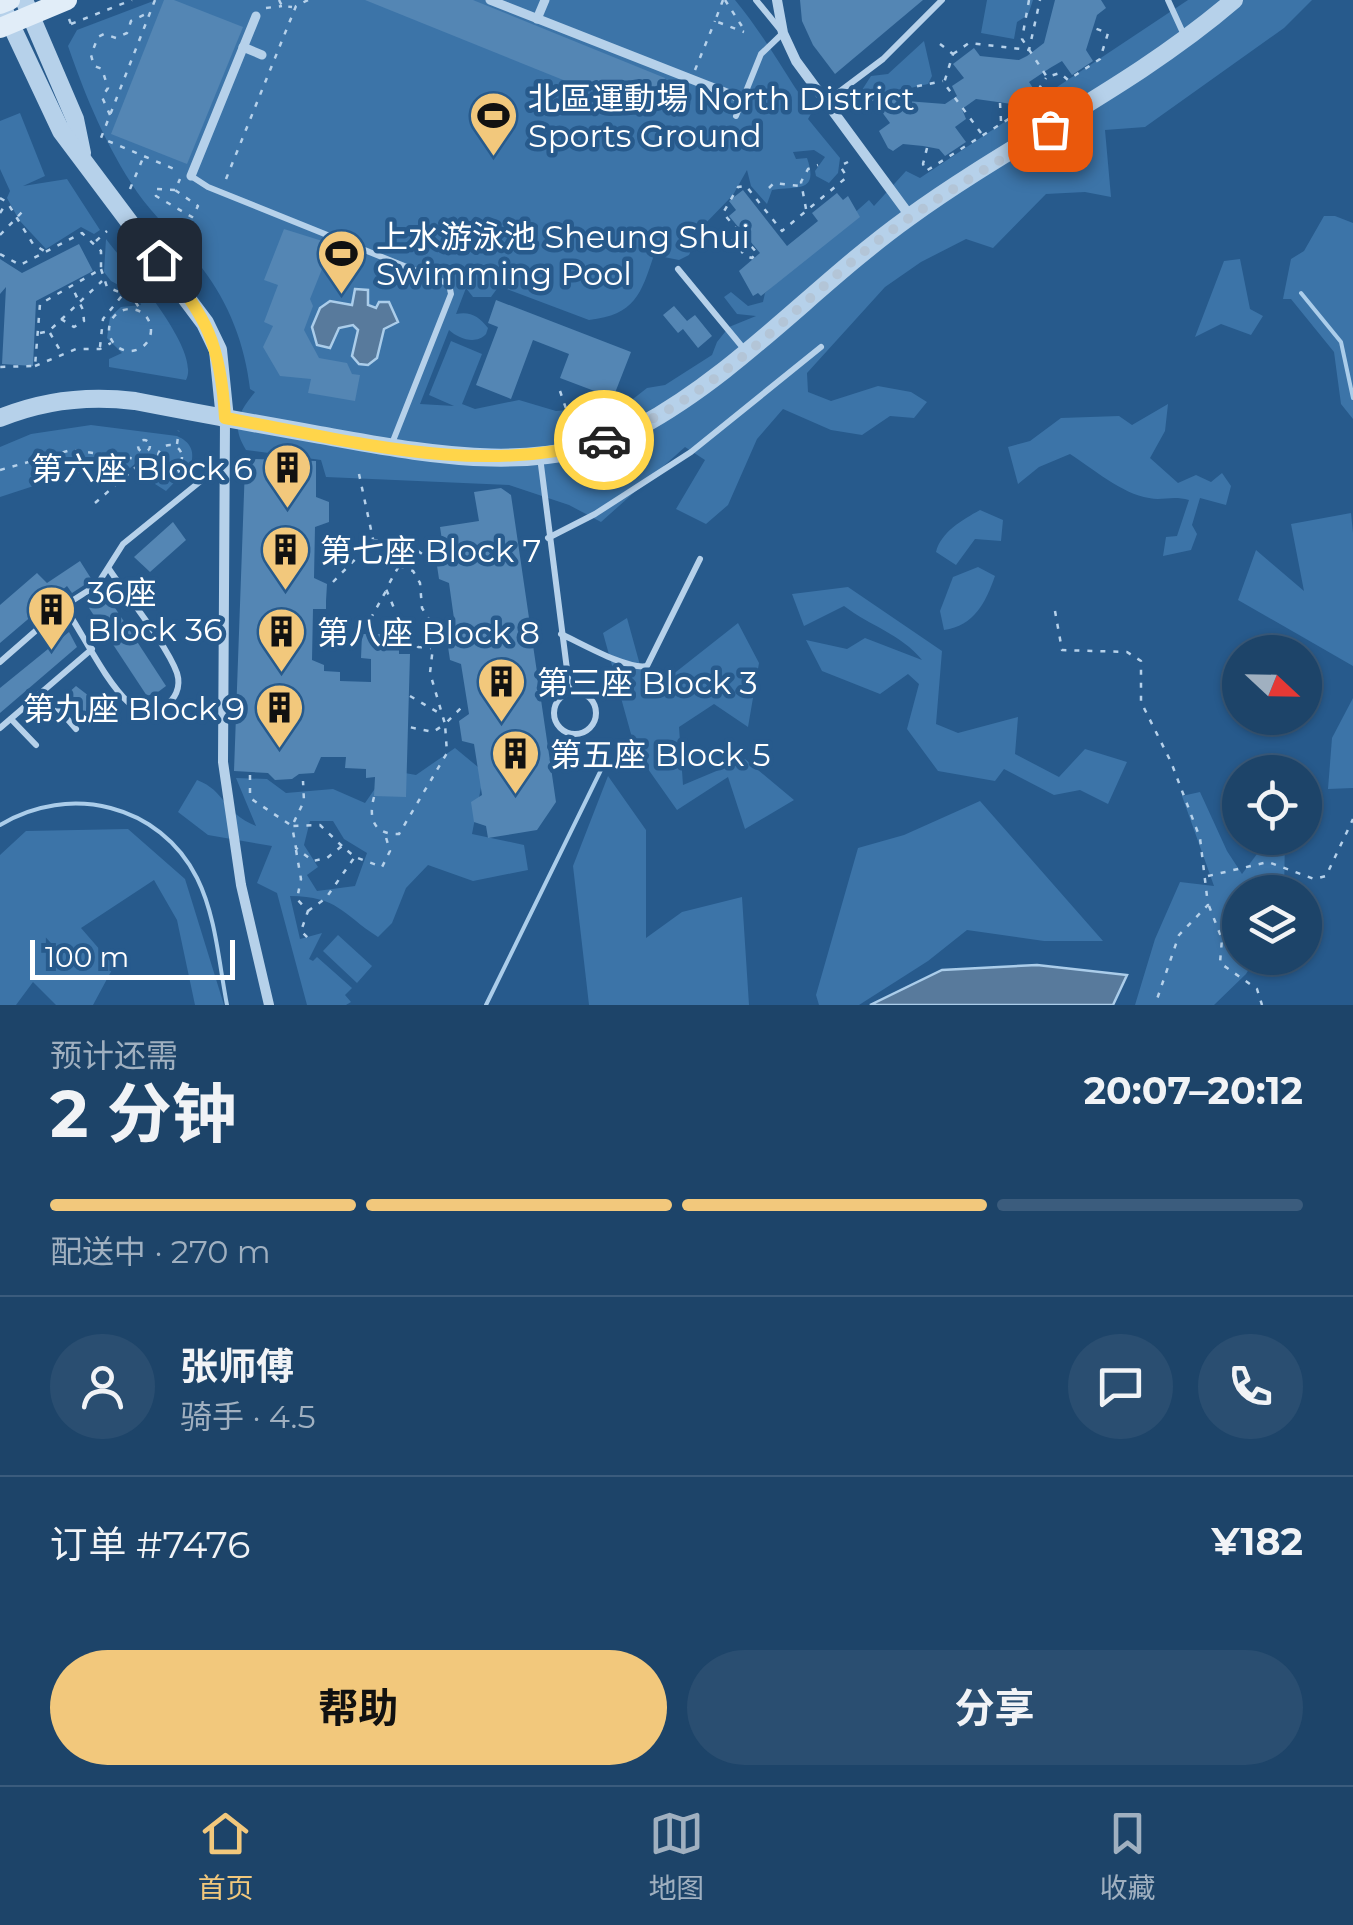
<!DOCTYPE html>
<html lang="zh">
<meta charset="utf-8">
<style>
:root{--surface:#1d4469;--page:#2a4e71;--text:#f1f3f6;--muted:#a0b0c0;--line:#3b5c7d;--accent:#f2c87c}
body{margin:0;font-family:Montserrat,"Noto Sans SC",sans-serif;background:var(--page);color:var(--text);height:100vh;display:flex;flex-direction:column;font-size:38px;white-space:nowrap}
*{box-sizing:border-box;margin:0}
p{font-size:32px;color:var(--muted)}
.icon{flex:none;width:55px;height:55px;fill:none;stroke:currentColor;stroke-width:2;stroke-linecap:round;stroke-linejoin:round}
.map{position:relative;height:1005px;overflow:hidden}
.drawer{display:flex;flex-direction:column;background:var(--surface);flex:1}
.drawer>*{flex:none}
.needle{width:65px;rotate:112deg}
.controls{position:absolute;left:1222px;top:635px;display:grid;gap:20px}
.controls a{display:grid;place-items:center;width:100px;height:100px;border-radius:50%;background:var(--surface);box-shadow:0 2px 8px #0004,0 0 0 2px var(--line);font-size:50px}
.scale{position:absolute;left:30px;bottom:25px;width:205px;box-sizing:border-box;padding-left:10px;border:5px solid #fff;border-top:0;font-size:28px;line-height:35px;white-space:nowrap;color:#fff;-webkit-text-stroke:8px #275a8c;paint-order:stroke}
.pin{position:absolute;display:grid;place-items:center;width:85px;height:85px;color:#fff;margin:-42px;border-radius:20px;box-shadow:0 5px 15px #0006}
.courier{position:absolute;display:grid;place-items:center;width:100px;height:100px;margin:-50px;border:8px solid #ffd54a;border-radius:50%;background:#fff;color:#222;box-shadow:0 2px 12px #0007}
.summary em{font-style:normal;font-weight:700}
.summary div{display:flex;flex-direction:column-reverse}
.summary{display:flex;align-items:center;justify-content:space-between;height:170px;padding:0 50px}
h1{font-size:65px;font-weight:700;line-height:75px}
.bar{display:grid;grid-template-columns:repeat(4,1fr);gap:15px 10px;align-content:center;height:120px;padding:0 50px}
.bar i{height:12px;border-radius:8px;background:var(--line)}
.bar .active{background:var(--accent)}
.bar p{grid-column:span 4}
.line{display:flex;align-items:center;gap:25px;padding:0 50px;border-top:2px solid var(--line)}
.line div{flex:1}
.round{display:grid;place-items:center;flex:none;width:105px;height:105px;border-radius:52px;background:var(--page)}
.action{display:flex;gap:20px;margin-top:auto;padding:20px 50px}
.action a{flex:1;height:115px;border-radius:60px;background:var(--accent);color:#111;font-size:40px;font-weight:700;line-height:115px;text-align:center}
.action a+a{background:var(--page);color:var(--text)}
.menu{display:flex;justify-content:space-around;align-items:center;height:140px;border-top:2px solid var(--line);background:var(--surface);font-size:28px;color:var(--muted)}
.menu a{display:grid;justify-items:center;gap:5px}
.menu .active{color:var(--accent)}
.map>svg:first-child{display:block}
</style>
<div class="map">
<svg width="1353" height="1005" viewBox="0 0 1353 1005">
<rect width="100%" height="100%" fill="#275a8c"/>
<g fill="#3c74a8" fill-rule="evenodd">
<path d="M156,0H735C758,28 775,56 794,86C800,96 808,100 812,112L808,119L840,158L838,173L829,183L816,176L815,171L825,157L814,150L793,152L796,159L807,158C820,195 794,185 772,190L767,204L751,186L747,170L733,195L701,228L689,255L679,260L654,255C641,294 635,315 589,320L499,286L491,297H473L466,288L456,314C470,311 479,316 488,328L486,334C476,345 459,339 449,330L420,404L454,406L429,395L451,341L482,354L462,404L475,409L519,400L556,411L613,406L633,399L647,388L665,385L712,355L717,342L729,327L756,316L737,314L724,297L731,292L748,306L763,302L765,293L869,200L874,206L906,171L920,178L1188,0H1312L1284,28L1145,127L1105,130L1111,197L1085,192L1046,194L993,248L966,239L921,262L885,287L807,373L808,392L831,401L878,386L911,392L927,402L914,418L890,416L862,435L831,430L783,409L757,439L728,505L706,524L676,509L705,460L685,447L601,522L569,505L509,485L326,477L321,460L246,450C231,426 238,413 255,392L250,389C245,345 229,303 202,268C182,242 157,220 137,192C106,146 86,98 68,46L77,30Z"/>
<path d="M987,0H1033L1028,15L1017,22L1014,39L981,33Z"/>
<path d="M924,41L932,76L928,84L875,96L862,90L871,76L888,74Z"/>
<path d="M20,113L45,176L23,186L67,179L100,230L94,234L81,227L46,249L19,220L7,198L10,191L0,169V121Z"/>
<path d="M1324,216H1335L1353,223V419L1341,404L1334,352L1291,299H1283L1291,259L1304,251Z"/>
<path d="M106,239C125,264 202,350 186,380L109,367V359L122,353L107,338L110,317L121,307L141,305L139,296L111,281L104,272Z"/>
<path d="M1240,259L1250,309L1263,316L1251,335L1221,324L1195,337L1224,261Z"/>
<path d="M1168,404L1165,431L1150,458L1178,483L1196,475L1211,482L1222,473L1231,486L1226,505L1200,498L1192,525L1197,534L1191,550L1163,556L1166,537L1177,536L1189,500C1172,495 1163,501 1149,498C1122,494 1092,468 1070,454L1039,467L1018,484L1008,447L1030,441L1061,418L1119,416L1132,425Z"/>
<path d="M91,425L177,436C190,442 195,450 191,465L166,491L141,475L135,464L120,476L98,458L75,476L63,463L48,474L49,481L0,497V447L31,434Z"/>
<path d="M980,510L1003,520L1001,541L975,539L956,565L936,552C941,532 962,520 980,510Z"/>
<path d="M1351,513L1353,533V666L1238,600L1256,550L1304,591L1291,524Z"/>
<path d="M978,567L995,576C986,602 974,626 944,630L940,611L953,577Z"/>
<path d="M848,587L942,651L936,724L958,733L1018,717L1015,754L1059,777L1085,749L1127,762L1108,804L1080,790L1054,795L1004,769L995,781L938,771L907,729L919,684L908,674L880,694L822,671L806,640L847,649L865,638L922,660C901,634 870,626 844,606L804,626L792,594Z"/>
<path d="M627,618L648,694L738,623L759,663L748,727L714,704L679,727L683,785L745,759L794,800L745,829L728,777L677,810L636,752L603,633Z"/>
<path d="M1353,698V788L1328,789L1332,738Z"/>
<path d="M455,748L484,772L472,834L524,845L528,870L473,881L428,865L406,888L392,923L378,937C341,913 339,897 290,896L300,939L322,933L309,959L313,961L317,957L352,988L345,995L351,1002L346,1005H307L277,893L257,883L272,846L208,835L178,812L197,780C226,791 222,812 256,826L236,778L267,779L286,793L333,789L365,803L388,770L416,775ZM310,821H333L344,839L367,853L355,886L317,891L307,875L318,867L304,845Z"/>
<path d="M608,776L646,830V938L682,912L742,897L749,1005H589L573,866Z"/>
<path d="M1200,792L1227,851L1242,874L1269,838H1285L1284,892H1240V958H1256L1246,974L1214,1005H1135L1155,939L1180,882L1214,886L1182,796Z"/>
<path d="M980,801L1103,941H1044L967,930L928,961L859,1005H819L816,995L858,848L904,835Z"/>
<path d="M128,829L185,879L224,1005H195L177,920L154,880L81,928L114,966L93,1005H56L33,982L16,1005H0V855L26,831Z"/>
<path d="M338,935L372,966L357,983L323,951Z"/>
</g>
<g fill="#587a9c" stroke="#abcdea" stroke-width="2.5">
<path d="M355,289L368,290V305L376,308L379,302H389L398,322L384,329L377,358L368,365L359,364L352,356L358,330L353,325L339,328L330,348L317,345L312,327L320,308L330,301L352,305Z"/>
<path d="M1037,965L1127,975L1113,1005H870L942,970Z"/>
</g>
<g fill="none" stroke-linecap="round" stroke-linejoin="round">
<g stroke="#abcdea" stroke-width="4">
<path d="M1301,293L1341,342L1353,398"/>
<path d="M0,825C69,783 160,804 197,878C216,916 219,964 227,1005"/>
<path d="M486,1005L601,770"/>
</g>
</g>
<g fill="#5486b4">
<path d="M164,0H174L243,27L187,164L111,134Z"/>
<path d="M365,0H473L665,78L650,115Z"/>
<path d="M800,0H923L835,74L813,45L802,21Z"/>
<path d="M1055,0H1101L1106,8L1097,15L1086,50L1093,61L1072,75L1062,61L1050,68L1029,82L1039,97L1018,112L1012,104L976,99L962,109L966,119L955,127L966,142L945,156L939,149L923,146L903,144L893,151L888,148L879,131L890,123L879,108L900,93L906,101L945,104L957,96L952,86L964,78L953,64L974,48L980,56L1019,60L1027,56L1044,43Z"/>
<path d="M743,190L787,246L818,221L812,213L837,193L843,200L848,196L860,217L761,296L758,293L753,296L739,271L760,253L729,216L736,210L729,201Z"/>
<path d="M284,229L332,244L310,299L313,306L304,330L319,358L347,363L352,374L360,375L355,401L308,393L311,379L280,376L263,347L273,326L264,322L278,285L264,280Z"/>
<path d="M79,244L93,271L36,301L33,366L2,364L6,287L0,294V259L22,273Z"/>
<path d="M496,300L631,352L613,398L560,378L569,354L533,340L511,399L476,385L498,327L488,323Z"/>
<path d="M674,306L687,321L695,315L712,336L698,348L683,329L678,333L663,315Z"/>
<path d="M250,459L316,461V497L329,502V522L315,527L314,578L327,584L326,601V609H313L312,660L324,665V671L340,672V681L371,682V659L361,658L362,634H380L379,646L399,647V654H410L406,797L374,796L375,777L366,778V769L345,768L346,757H321L314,773L299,774L292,779L275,780L268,773L234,771L245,466Z"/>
<path d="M501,488L511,495L556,802L537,830L488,838L486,826L474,822L471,802L482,795L474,744L462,741L459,721L469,714L461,664L450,660L447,640L456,633L449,583L439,579L436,559L444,553L440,527L479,521L474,492Z"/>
<path d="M173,522L186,540L150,572L134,557Z"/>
<path d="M80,561L92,580L72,593L67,586L0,643V605L37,573L47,583Z"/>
<path d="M106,594L166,686L158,692L147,696L89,608Z"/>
<path d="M69,632L77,647L0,713V688Z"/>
<path d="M76,686L98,703L95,705L104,714L95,723L66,695Z"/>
</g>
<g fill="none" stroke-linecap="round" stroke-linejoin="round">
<g stroke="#b6d1ea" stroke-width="2.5" stroke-dasharray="5 8" stroke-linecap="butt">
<path d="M155,0L101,138L179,171"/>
<path d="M279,0L282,6L292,7"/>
<path d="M723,0L715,21L744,32"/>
<path d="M725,0L745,31"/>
<path d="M1029,0L1022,39L1047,77L1060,73L1068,80L1100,59L1108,33L1094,28"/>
<path d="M266,8L282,6"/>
<path d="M69,19L73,29"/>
<path d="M71,24L132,0"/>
<path d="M940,44L953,54L944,83L981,133"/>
<path d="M953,54L969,43L1029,50L1040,0"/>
<path d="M695,70L715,21"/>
<path d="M856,95L879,101L899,90L943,81"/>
<path d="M1000,103L1001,121"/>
<path d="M110,115L102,97L108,88L102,69L94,66L91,55L98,37L104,34L116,38L127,33L131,21L148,13"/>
<path d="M927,148L923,164L926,171L1042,98L1040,87L1046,78"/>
<path d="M226,179L296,6L308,0"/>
<path d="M769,188L774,183L800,186"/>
<path d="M130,189L143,158"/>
<path d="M175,190L155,189L156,196L192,217L198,206L175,190L180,179"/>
<path d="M0,198L7,202L33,244L46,252"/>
<path d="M806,209L801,182L808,169L818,165"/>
<path d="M0,213L7,202"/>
<path d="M0,235L24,210"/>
<path d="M721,235H729L745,256L752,258L757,253L723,213L738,187L746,186L782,231L847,177L840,166L848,162"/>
<path d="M96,241L107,231"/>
<path d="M0,254L20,265L82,233L101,251V269L40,304L35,366L0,367"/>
<path d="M101,269L107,287L133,298L140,309"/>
<circle cx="130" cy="330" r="21"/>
<path d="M61,319L74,327L84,321L83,310L72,287"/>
<path d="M40,333L49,331L102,281"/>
<path d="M50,333L61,352"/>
<path d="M100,347L103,319L125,292"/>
<path d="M35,366L76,349H100L111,343"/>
<path d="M560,391L573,429"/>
<circle cx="144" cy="446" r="6"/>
<path d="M177,444L179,431"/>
<circle cx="170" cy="457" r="12"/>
<path d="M177,468L182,476"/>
<path d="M0,470L71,450L160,462"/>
<path d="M359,474L373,539"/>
<path d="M95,503L143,461"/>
<path d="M373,541L382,540L395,555L418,551L432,561"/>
<path d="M395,555L399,566L386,589L402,627L418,647L431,648"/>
<path d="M399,566L413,571L420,583L422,608L435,629L430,673L445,724L433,732L409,727"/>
<path d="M333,582L372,542"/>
<path d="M1055,611L1062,650L1127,652L1141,661V702L1171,762L1200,838L1208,905L1179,935L1155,1005"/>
<path d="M371,632L372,616L386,591"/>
<path d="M410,696L439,713"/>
<path d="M250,775V798L292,826L304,801L303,781"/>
<path d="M374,797C368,819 374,835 399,834L447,753L445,724L464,705"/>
<path d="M342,846L320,825L292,826L296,848L313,861L327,858L342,846L355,857L382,867L390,851L385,834"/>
<path d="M296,850L301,879L297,899L308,911L301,931L311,941"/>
<path d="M1208,876L1268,862L1314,879L1326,876L1353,819"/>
<path d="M1209,906L1222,939L1220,963L1257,989L1262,1005"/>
<path d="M308,911L326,898L354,858"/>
</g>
<g stroke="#b6d1ea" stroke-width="6">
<path d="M1168,0L1184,35"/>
<path d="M827,101L883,59L942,0"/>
<path d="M736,116L761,54L783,33L756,0"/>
<path d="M191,176L208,187L449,284L451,294L391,446"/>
<path d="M678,269L744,349"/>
<path d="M540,457L570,693"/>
<path d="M548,538L595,514L691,452L821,347"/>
<path d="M64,606C83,634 105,681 129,703C150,723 186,702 177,673C167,645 127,596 109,569"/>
<path d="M561,634C581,643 627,670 647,666L700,559"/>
<path d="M0,662L64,606L97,585L123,544L223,463"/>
<path d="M43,691L76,729"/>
<circle cx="575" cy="713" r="21"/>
<path d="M11,719L36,745"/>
<path d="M0,728L92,649"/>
</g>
<g stroke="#b6d1ea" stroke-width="9">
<path d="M490,0L742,99"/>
<path d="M537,19L545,0"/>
<path d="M243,47L262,55"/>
<path d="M191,176L256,16"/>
</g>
<g stroke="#b6d1ea" stroke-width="10">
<path d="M777,0L783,33L796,61L910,216"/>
<path d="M225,419L223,762L241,885L269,1005"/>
</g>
<g stroke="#b6d1ea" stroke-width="18">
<path d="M24,0L75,119L82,153"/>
<path d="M5,12L61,131L205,323L218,350L225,419"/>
<path d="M0,418C44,400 87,395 135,401C196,413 258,424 320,435C422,453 543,479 639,427C739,373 816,284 908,218C1014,141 1134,86 1234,0"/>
</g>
<g stroke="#e1edf8" stroke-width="20">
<path d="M0,4L10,0"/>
<path d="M0,28L67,0"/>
</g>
</g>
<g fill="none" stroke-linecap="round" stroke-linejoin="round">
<path stroke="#b3c5d7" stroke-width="10" stroke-dasharray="0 18" d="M604,440C710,403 790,310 876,242C931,200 992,166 1050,129"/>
<path stroke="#ffd54a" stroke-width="12" d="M159,260C207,315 221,346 225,418C349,440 480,478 604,440"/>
</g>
<defs>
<symbol id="stadium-pin" viewBox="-11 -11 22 30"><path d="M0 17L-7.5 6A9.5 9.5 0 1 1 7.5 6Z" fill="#f2c87c" stroke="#275a8c"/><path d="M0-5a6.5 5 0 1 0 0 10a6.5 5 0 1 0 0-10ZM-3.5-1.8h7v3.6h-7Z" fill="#111"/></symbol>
<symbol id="building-pin" viewBox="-11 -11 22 30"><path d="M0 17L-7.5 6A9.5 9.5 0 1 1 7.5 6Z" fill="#f2c87c" stroke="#275a8c"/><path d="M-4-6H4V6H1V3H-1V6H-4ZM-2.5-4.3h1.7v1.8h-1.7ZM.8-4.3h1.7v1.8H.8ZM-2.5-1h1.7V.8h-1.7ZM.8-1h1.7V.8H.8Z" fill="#111"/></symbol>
</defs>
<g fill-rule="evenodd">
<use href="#stadium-pin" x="466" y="88" width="55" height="75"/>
<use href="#stadium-pin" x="314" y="226" width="55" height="75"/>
<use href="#building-pin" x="260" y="440" width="55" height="75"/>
<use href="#building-pin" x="258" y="522" width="55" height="75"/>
<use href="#building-pin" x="24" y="582" width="55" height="75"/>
<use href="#building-pin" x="254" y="604" width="55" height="75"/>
<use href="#building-pin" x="474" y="654" width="55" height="75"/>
<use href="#building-pin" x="252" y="680" width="55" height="75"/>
<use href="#building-pin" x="488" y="726" width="55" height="75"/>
</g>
<g text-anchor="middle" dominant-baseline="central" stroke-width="9" stroke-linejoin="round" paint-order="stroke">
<g font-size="32" fill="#fff" stroke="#275a8c" text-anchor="start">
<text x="528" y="98">北區運動場 North District<tspan x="528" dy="37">Sports Ground</tspan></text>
<text x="376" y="236">上水游泳池 Sheung Shui<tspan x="376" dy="37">Swimming Pool</tspan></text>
<text x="253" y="468" text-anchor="end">第六座 Block 6</text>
<text x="320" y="550">第七座 Block 7</text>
<text x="87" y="592">36座<tspan x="87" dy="37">Block 36</tspan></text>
<text x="317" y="632">第八座 Block 8</text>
<text x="537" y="682">第三座 Block 3</text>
<text x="245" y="708" text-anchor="end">第九座 Block 9</text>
<text x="550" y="754">第五座 Block 5</text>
</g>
</g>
</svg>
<div class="controls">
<a><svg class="needle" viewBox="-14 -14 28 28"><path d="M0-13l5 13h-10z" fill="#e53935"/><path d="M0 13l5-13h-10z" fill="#a0b0c0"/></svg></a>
<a><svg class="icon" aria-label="locate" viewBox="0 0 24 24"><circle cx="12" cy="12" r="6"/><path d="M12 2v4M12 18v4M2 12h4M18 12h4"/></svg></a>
<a><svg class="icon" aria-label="layers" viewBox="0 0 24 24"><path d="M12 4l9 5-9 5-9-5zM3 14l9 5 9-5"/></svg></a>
</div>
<div class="scale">100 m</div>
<div class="pin" style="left:1050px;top:129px;background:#ea580c"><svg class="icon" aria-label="bag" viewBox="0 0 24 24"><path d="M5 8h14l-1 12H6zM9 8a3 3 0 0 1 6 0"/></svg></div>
<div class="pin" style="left:159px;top:260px;background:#1f2937"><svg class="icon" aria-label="home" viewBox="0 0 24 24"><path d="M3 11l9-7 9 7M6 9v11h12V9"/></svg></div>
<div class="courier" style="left:604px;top:440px"><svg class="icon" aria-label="car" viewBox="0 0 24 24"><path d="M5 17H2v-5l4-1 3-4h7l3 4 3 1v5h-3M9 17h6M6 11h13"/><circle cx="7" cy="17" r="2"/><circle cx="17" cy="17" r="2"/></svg></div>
</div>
<section class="drawer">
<div class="summary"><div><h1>2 分钟</h1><p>预计还需</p></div><em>20:07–20:12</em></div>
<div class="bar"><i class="active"></i><i class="active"></i><i class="active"></i><i></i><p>配送中 · 270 m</p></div>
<div class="line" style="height:180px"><a class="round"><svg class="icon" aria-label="person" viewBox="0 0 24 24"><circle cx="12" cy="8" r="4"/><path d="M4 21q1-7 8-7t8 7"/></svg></a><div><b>张师傅</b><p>骑手 · 4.5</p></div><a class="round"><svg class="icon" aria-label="chat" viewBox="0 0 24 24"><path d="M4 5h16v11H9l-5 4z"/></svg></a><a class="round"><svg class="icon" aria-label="phone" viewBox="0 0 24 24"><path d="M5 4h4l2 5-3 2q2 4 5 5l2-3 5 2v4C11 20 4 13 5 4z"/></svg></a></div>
<div class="line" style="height:130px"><div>订单 #7476</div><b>¥182</b></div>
<div class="action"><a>帮助</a><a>分享</a></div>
</section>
<nav class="menu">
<a class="active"><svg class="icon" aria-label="home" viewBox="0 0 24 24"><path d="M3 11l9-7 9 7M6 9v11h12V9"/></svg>首页</a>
<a><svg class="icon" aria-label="map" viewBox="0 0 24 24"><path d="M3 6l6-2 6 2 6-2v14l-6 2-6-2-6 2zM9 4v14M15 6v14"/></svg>地图</a>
<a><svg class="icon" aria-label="saved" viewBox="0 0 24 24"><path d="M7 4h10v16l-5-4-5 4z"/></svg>收藏</a>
</nav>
